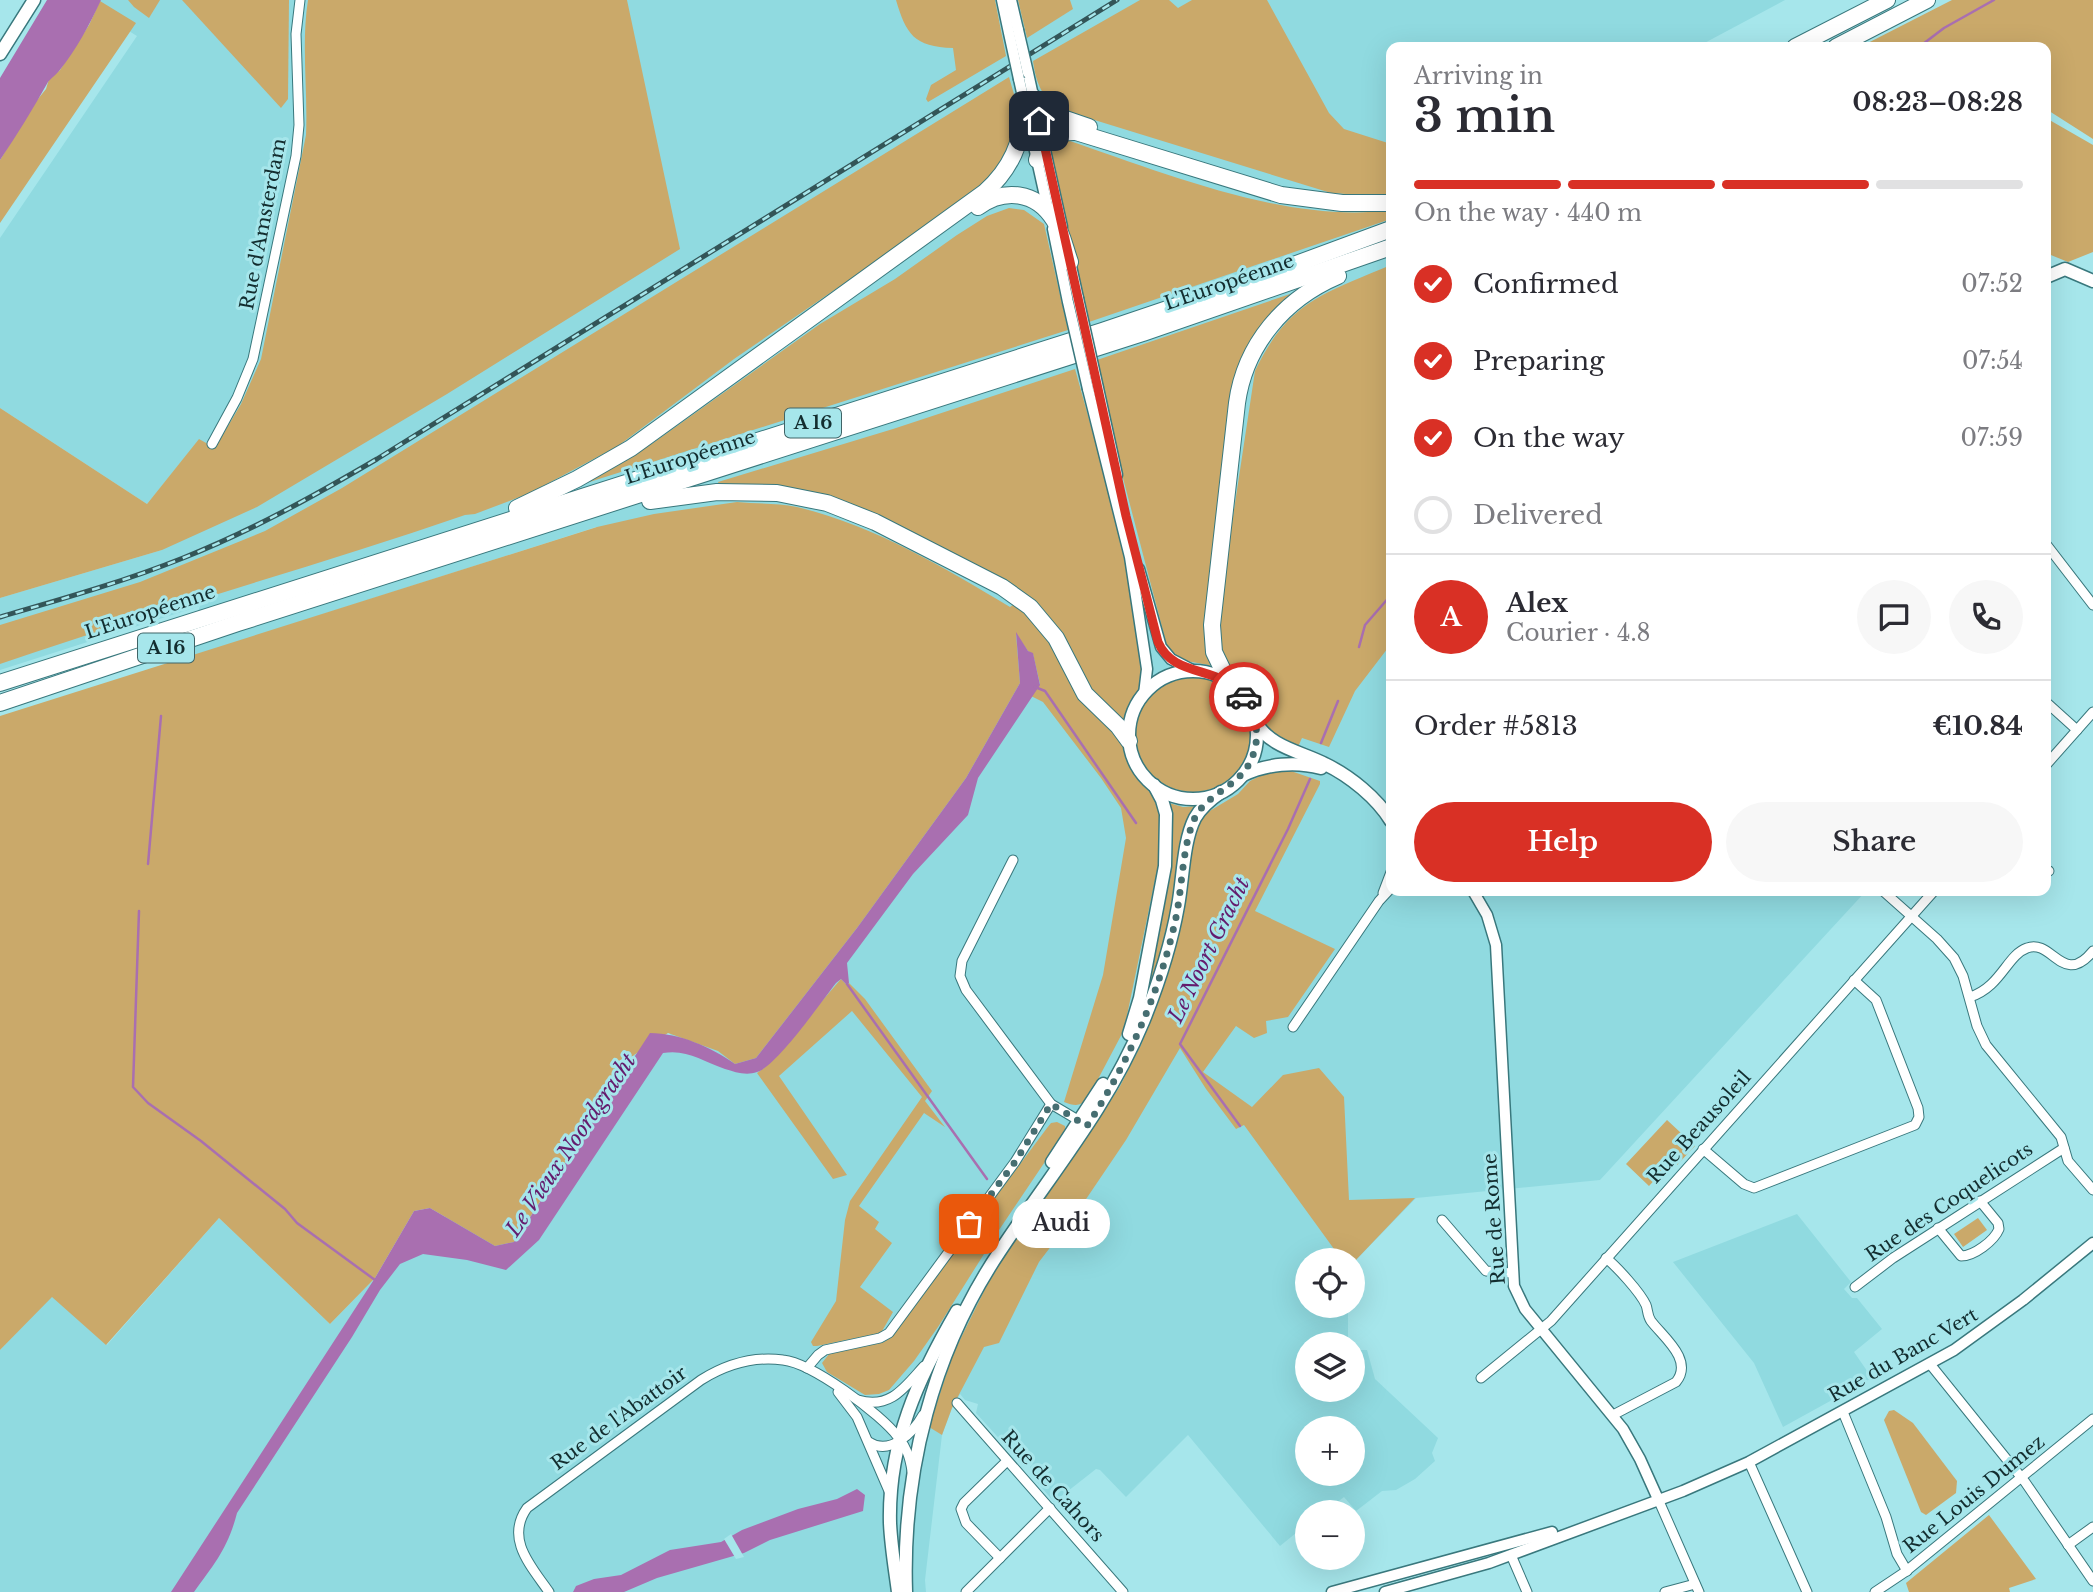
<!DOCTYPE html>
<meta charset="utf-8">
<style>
:root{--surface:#fff;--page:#f7f7f7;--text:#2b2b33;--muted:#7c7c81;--line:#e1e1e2;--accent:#d93025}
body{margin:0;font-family:"Libre Baskerville",serif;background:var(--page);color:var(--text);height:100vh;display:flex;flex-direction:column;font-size:26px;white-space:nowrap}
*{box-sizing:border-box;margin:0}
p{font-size:23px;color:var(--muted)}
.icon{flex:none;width:38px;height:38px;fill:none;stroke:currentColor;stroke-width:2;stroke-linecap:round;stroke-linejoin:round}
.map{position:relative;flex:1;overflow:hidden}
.side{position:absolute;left:1386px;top:42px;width:665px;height:854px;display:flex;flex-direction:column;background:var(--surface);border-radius:14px;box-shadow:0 7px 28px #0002}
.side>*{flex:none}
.controls{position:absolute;left:1295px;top:1248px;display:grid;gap:14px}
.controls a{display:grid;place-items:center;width:70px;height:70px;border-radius:50%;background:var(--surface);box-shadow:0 7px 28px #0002;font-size:35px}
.pin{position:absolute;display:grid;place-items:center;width:60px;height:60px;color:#fff;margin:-30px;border-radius:14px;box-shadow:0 4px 10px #0006}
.courier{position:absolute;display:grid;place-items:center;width:70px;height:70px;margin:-35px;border:5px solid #d93025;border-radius:50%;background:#fff;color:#222;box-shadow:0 2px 9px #0007}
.bubble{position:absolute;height:49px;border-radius:24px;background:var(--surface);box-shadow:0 7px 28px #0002;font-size:23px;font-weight:600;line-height:49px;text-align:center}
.overview em{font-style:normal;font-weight:600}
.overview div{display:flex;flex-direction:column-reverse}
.overview{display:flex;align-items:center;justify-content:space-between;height:119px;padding:0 28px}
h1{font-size:46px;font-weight:600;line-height:52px}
.bar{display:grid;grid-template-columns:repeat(4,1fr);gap:10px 7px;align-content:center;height:84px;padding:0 28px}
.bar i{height:9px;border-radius:5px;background:var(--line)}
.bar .current{background:var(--accent)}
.bar p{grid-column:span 4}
.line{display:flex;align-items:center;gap:18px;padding:0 28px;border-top:2px solid var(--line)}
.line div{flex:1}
.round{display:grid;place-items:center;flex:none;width:74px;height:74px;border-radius:37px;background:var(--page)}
ol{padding:0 28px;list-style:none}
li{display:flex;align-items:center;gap:21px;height:77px}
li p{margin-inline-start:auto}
li .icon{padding:7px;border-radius:50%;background:var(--accent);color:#fff;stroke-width:4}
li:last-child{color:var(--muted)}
li i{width:38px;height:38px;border:4px solid var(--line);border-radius:50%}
.cta{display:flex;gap:14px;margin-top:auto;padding:14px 28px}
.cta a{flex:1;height:80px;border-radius:42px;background:var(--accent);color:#fff;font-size:28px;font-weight:600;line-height:80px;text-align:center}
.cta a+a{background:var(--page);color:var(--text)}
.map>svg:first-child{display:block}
</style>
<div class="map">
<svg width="2093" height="1592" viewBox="0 0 2093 1592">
<rect width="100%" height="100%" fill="#a6e6eb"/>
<g fill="#90dae0" fill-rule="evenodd">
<path d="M101,0H1785L1697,47H1391V891H1866L1600,1180L1416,1198L1353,1263V1260H1307V1306H1348V1344H1307V1390H1353V1350H1367L1375,1379L1438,1438L1432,1453L1435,1461L1415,1479L1396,1490L1382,1491L1356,1511L1344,1497L1324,1512H1307V1524L1280,1546L1188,1435L1126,1497L1100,1470L1096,1469L1054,1502L1031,1475L1030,1467L1033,1464L1024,1453L1021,1456H1015L976,1413L978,1404L965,1400L960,1394L952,1408L942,1435L925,1580L926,1592H0V1350L52,1296L107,1345L219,1218L330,1324L375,1278L634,1055L857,928L596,527L180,660L200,606L0,670V598L162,550L199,440L147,504L0,408V238L137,36L96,11ZM1307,1428H1353V1474H1307Z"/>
<path d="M1797,1214L1851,1282L1844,1289L1852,1298H1857L1882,1329L1854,1352L1872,1378L1783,1427L1754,1363L1673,1262Z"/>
</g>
<g fill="#caa96a">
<path d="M128,0H160L149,18L134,7Z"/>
<path d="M182,0H289L288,99L281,108Z"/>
<path d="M308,0H627L680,249L447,394L257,507L162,550L0,598V408L147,504L199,439L215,448L241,404L261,359L306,135C308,90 301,45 308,0Z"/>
<path d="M896,0H995L1006,56L928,102L926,99L931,85L956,70L953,48C914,47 906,34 896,0Z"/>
<path d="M1018,0H1070L1073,9L1027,38Z"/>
<path d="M1140,0H1169L1178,8L1192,0H1267L1329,113L1344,129L1391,144V197L1331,193L1062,110C1042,99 1036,83 1033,61Z"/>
<path d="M1952,0H2093V139L2046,109V47H1860Z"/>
<path d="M100,1L136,23L0,223V160L34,104L46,89L49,79L60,70L89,25Z"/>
<path d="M1009,77L1018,108V128L1007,154L990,178L894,249L734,359L618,446L530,493L475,514L465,515C311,568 154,611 0,664V625L140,582L265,531L342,488Z"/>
<path d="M2046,118L2093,145V252L2068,262L2046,253Z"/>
<path d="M1067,140C1165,173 1287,224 1391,210V219L1089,322L1051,153L1052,146Z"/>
<path d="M1009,208L1024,210L1044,224L1068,330L580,485L653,443L820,324L895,279L957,235L987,216Z"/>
<path d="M1391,265V644L1355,691L1329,747L1302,738L1298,747L1269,733L1250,693L1232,676L1225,663L1219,640V609L1255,371C1288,301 1325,293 1391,265Z"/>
<path d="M1293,293L1294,295L1239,371L1228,406L1208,620L1214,666L1181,660L1167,646L1123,478L1097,360Z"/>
<path d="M1075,369L1126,552L1143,675C1140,693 1128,706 1125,724L1092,694L1051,621L840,500C800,488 762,482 720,487L718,482L893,429Z"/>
<path d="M737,502C757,504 778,503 797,507C873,525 943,567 1010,607L1014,604L1031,617L1047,637L1122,740L1129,766L1157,801L1160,809V856L1124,1030L1088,1098C1080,1107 1075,1106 1064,1102L1103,975L1126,838L1121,808L1101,778L1043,702L1031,696L1040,684L1033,654L1028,651L1016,634L1020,683L966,778L857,928L756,1058L735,1064L718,1051L668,1033L634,1055L514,1242L495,1246L430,1208L414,1211L375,1278L330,1324L219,1218L106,1345L52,1297L0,1350V716L597,527L654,514Z"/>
<circle cx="1193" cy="734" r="58"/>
<path d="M1285,769L1320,781V784L1255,911L1335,949L1288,1017L1266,1021L1267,1033L1254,1038L1236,1026L1203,1072L1252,1107L1283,1075L1319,1068L1344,1097L1349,1200L1415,1198L1353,1263V1260H1342L1244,1125L1236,1129L1206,1089L1180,1048L1126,1140L1078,1211L1039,1262L999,1343L984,1347L952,1408L942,1435L929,1427L953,1354L987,1285L1013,1242L1119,1088L1141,1045L1162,989L1179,930L1192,833L1203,815L1238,794L1250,781L1268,772Z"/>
<path d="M1169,803L1183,807L1199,806L1169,925L1146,1003L1142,1001C1156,936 1176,870 1169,803Z"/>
<path d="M841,979L847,985L849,983L865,999L932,1091L925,1101L945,1127L924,1113L859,1206L879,1222L875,1229L892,1243L860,1287L893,1312L881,1333L817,1346H813L811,1342L836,1301L845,1220L850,1201L922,1097L852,1011L779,1076L847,1175L833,1179L757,1073L764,1068Z"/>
<path d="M1667,1120L1695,1146L1677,1165L1672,1161L1649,1186L1626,1164Z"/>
<path d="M1057,1122L1065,1126V1132L1001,1227L938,1327L914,1361L889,1390L879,1394L865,1395L827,1372L822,1363L829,1354L884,1342L891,1337L1047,1128L1051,1123Z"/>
<path d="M1978,1218L1987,1230L1963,1247L1954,1234Z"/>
<path d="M1894,1410L1913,1423L1957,1481L1956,1493L1926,1515L1921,1512L1884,1420L1889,1411Z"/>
<path d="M1989,1515L2036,1579L2009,1588L2010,1592H1909L1906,1583Z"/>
</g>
<g fill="#a96fb0">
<path d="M47,0H101C90,24 76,50 59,71C56,75 51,78 48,82C33,109 17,135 0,160V78Z"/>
<path d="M1016,632L1028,651L1033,653L1040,685L978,778L968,815L913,874L847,963L849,983L847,985L841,979L836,983C822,1001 776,1067 757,1072C746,1076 735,1072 725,1069C702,1061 687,1049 663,1053L539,1240L506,1270L467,1260L423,1254L400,1264L380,1290L352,1337L237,1513C228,1548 215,1563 194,1592H171L375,1278L414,1211L430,1208L495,1246L514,1242L650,1033C679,1033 711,1047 735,1064L756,1058L857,928L966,778L1020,683Z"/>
<path d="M857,1489L865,1495L863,1511L770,1540L744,1553L657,1578L624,1592H573L576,1586L594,1579L621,1575L670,1550L721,1542L742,1530L798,1509L837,1499Z"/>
</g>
<path fill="#a6e6eb" d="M731,1534L744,1557L736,1559L724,1539Z"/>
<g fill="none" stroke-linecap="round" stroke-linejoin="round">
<g stroke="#a96fb0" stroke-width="2.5">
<path d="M1919,47L1944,28L1994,0"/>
<path d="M1359,647L1365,625L1391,595"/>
<path d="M1035,687L1045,691L1136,823"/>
<path d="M1321,743L1338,701"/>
<path d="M148,864L161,716"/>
<path d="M139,911L133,1087L148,1103L201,1141L285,1209L297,1223L375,1280"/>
<path d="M847,984L987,1179"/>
<path d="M1240,1126L1180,1044L1288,829L1310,779"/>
</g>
<defs>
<g id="minor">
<path d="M212,444L237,398L253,359L296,156L299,125L296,34L300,0"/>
<path d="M2046,544L2093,605"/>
<path d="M2046,702L2077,730"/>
<path d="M2046,765L2093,712"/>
<path d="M1013,860L962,961L960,976L966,990L1051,1104L1083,1123"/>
<path d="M2046,873L2049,871"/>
<path d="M1883,891L1937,939L1954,958L1963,976L1977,1026L1986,1045L2061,1137L2068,1161L2093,1190"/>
<path d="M1383,893L1391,872"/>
<path d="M1970,997C2001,987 2007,955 2027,948C2052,938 2063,988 2093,951"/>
<path d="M1293,1027L1379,901L1391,888"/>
<path d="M1703,1149L1744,1184L1754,1188L1915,1125L1919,1117L1918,1108L1876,1000L1854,980"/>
<path d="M1442,1220L1486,1271L1512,1273"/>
<path d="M1938,1228L1961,1256C1974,1256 1994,1241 1999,1229L1998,1223L1980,1201"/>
<path d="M1606,1258C1617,1267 1640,1292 1646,1305C1648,1310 1647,1315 1651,1321C1663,1337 1694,1360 1676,1382L1613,1415"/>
<path d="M1855,1287L1893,1258L2064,1148"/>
<path d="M1930,1364L2025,1482L2093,1581"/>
<path d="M807,1368L818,1355L825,1350L880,1338L889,1333L1015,1162L1051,1104"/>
<path d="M1481,1378L1551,1321L1934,891"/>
<path d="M838,1392L857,1417L889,1491"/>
<path d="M858,1400C890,1410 905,1387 924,1366"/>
<path d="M957,1403L1123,1592"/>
<path d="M1843,1412L1886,1517L1897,1554L1907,1571"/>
<path d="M869,1442C890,1456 913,1433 923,1415"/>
<path d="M1749,1462L1807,1592"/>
<path d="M1658,1499L1699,1592"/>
<path d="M2068,1545L2093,1527"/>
<path d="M1511,1555L1527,1592"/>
<path d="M1000,1558L966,1523L961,1509L964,1503L1007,1461"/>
<path d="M549,1592C531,1566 505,1539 527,1508L701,1380C725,1365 754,1356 783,1360C812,1363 881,1414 898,1437C907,1448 910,1458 912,1471"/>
<path d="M966,1592L1050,1508"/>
<path d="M1665,1592L1695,1584"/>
<path d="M1875,1592L1905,1572L2093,1419"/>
</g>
<g id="tertiary">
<path d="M1002,0L1009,33"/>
<path d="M1011,0L1018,30"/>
<path d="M1028,73L1062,227"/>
<path d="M1019,79L1049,214"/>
<path d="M1053,229L1068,302"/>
<path d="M1069,257L1078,298"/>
<path d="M1098,388L1117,475"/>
<path d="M1088,389L1130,557L1147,669L1144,694"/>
<path d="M1139,569L1161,647L1171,659L1194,671"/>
<path d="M1473,891L1487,915L1496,945L1514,1286L1525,1309L1623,1429L1640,1459L1658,1499"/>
<path d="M1332,1592L1552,1532"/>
<path d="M1385,1592L1489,1563L1683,1491L1749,1462L1954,1350L2023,1300L2093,1243"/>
</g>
<g id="secondary">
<path d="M0,54L34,0"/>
<path d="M2046,277L2065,269L2093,281"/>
<circle cx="1193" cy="735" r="64"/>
<path d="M1256,722C1269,747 1302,752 1325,764C1350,776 1377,798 1391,821"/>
<path d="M1243,775C1267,764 1295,761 1321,768"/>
<path d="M1129,1034L1140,998L1165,866L1166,814L1162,800L1154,785"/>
<path d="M1052,1162L1103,1084"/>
<path d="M898,1592C895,1569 891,1546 890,1523C888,1443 918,1378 957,1311"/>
<path d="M906,1592C902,1471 933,1351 1000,1251C1050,1175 1108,1107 1143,1022C1158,985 1171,946 1178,906C1183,880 1183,841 1195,818C1201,807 1211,799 1221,792"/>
</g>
<g id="motorway">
<path d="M1795,47L1887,0"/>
<path d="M1836,47L1927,0"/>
<path d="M1033,97L1054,115L1089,127"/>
<path d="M1037,160C1042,142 1057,131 1076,132L1281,195L1342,203H1391"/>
<path d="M978,207C1004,188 1036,191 1054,220C1062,232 1065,248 1070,262"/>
<path d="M650,501L717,492L777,493L827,503L875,522L1002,587L1030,607L1056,638L1085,694L1118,726L1129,741"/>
<path d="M517,508L577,479L631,448L985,192C1011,169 1022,142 1025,108"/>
<path d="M1228,681L1214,652L1212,625L1237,403C1245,345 1284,299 1338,276"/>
<path d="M0,683L1102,331L1253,280L1391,229"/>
<path d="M0,703L238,623L1143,333L1391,247"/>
</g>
</defs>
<use href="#minor" stroke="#39787d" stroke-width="11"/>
<use href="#tertiary" stroke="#39787d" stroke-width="13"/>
<use href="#secondary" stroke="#39787d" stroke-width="15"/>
<use href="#motorway" stroke="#39787d" stroke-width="18"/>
<use href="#minor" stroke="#fff" stroke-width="9"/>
<use href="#tertiary" stroke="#fff" stroke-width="10"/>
<use href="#secondary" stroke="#fff" stroke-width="12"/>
<use href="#motorway" stroke="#fff" stroke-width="16"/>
<defs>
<path id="rail" d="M0,617C62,599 123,582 183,558C251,531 314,496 377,459L1117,0"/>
</defs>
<use href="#rail" stroke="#335558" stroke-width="5"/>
<use href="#rail" stroke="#a6e6eb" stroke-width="2.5" stroke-dasharray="8" stroke-linecap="butt"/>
<defs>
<g id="tertiary-bridge">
<path d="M1018,30L1028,73"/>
<path d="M1009,33L1019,79"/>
<path d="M1078,298L1098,388"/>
<path d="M1068,302L1088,389"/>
</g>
</defs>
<use href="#tertiary-bridge" stroke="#39787d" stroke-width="13" stroke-linecap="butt"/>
<use href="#tertiary-bridge" stroke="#fff" stroke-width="10"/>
</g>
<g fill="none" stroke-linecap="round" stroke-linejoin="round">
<path stroke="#466e71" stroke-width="7" stroke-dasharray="0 12.6" d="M969,1224L1015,1162L1051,1104L1087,1126C1128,1063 1159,994 1175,922C1182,892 1182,850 1193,822C1205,791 1244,788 1254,752C1260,733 1255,713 1244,697"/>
<path stroke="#d93025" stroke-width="9" d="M1039,121L1126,516L1158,642C1174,679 1220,664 1244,697"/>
</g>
<g text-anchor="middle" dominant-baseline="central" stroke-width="6" stroke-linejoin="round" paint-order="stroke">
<g fill="#a6e6eb" stroke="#3f6467" stroke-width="2">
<rect x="785" y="408.5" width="56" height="29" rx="5"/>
<rect x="138" y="633.5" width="56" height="29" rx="5"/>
</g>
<g font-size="18" font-weight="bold" fill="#132d2f">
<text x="813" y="423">A 16</text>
<text x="166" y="648">A 16</text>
</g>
<g font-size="19" fill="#132d2f" stroke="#a6e6eb">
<text transform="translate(263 224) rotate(-79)">Rue d'Amsterdam</text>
<text transform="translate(1229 282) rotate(-19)">L'Européenne</text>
<text transform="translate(690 457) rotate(-18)">L'Européenne</text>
<text transform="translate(150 612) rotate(-18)">L'Européenne</text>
<text transform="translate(1699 1127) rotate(-48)">Rue Beausoleil</text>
<text transform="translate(1949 1202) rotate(-34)">Rue des Coquelicots</text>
<text transform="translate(1494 1219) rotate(-94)">Rue de Rome</text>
<text transform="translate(1903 1355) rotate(-30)">Rue du Banc Vert</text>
<text transform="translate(619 1418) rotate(-36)">Rue de l'Abattoir</text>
<text transform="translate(1053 1486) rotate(48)">Rue de Cahors</text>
<text transform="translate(1974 1494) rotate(-39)">Rue Louis Dumez</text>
</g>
<g font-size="21" font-style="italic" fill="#641c6d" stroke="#a6e6eb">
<text transform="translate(1209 950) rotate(-64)">Le Noort Gracht</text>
<text transform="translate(571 1145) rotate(-56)">Le Vieux Noordgracht</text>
</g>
</g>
</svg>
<div class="controls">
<a><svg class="icon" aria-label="locate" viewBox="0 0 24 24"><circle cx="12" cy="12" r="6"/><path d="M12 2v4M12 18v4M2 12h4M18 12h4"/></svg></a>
<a><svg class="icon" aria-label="layers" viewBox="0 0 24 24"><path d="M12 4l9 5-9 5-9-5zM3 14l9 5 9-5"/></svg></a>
<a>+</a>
<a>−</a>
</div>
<div class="pin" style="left:969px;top:1224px;background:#ea580c"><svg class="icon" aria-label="bag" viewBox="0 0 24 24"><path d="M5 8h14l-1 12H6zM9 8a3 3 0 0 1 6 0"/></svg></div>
<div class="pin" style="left:1039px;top:121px;background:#1f2937"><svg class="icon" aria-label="home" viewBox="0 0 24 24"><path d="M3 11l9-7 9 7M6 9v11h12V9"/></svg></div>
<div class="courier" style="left:1244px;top:697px"><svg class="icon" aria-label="car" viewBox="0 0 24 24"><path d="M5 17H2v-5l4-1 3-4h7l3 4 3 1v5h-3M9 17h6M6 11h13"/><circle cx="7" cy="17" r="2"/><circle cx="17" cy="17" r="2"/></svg></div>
<div class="bubble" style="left:1012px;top:1199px;width:98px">Audi</div>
<section class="side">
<div class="overview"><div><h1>3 min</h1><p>Arriving in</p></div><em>08:23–08:28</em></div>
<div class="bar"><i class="current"></i><i class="current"></i><i class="current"></i><i></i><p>On the way · 440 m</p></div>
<ol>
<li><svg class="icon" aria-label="check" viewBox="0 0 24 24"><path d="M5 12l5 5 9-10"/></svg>Confirmed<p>07:52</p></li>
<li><svg class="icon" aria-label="check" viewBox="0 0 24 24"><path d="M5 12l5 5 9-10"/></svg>Preparing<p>07:54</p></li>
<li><svg class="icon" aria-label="check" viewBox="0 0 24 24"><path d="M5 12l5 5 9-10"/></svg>On the way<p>07:59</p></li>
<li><i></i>Delivered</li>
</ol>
<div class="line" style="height:126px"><b class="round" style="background:var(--accent);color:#fff">A</b><div><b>Alex</b><p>Courier · 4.8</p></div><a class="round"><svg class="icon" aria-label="chat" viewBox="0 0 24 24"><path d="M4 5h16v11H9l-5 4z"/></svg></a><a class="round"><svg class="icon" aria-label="phone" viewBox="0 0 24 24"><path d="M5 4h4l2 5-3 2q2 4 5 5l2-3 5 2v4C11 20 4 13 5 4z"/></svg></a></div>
<div class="line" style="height:91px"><div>Order #5813</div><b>€10.84</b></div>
<div class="cta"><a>Help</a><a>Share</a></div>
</section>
</div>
